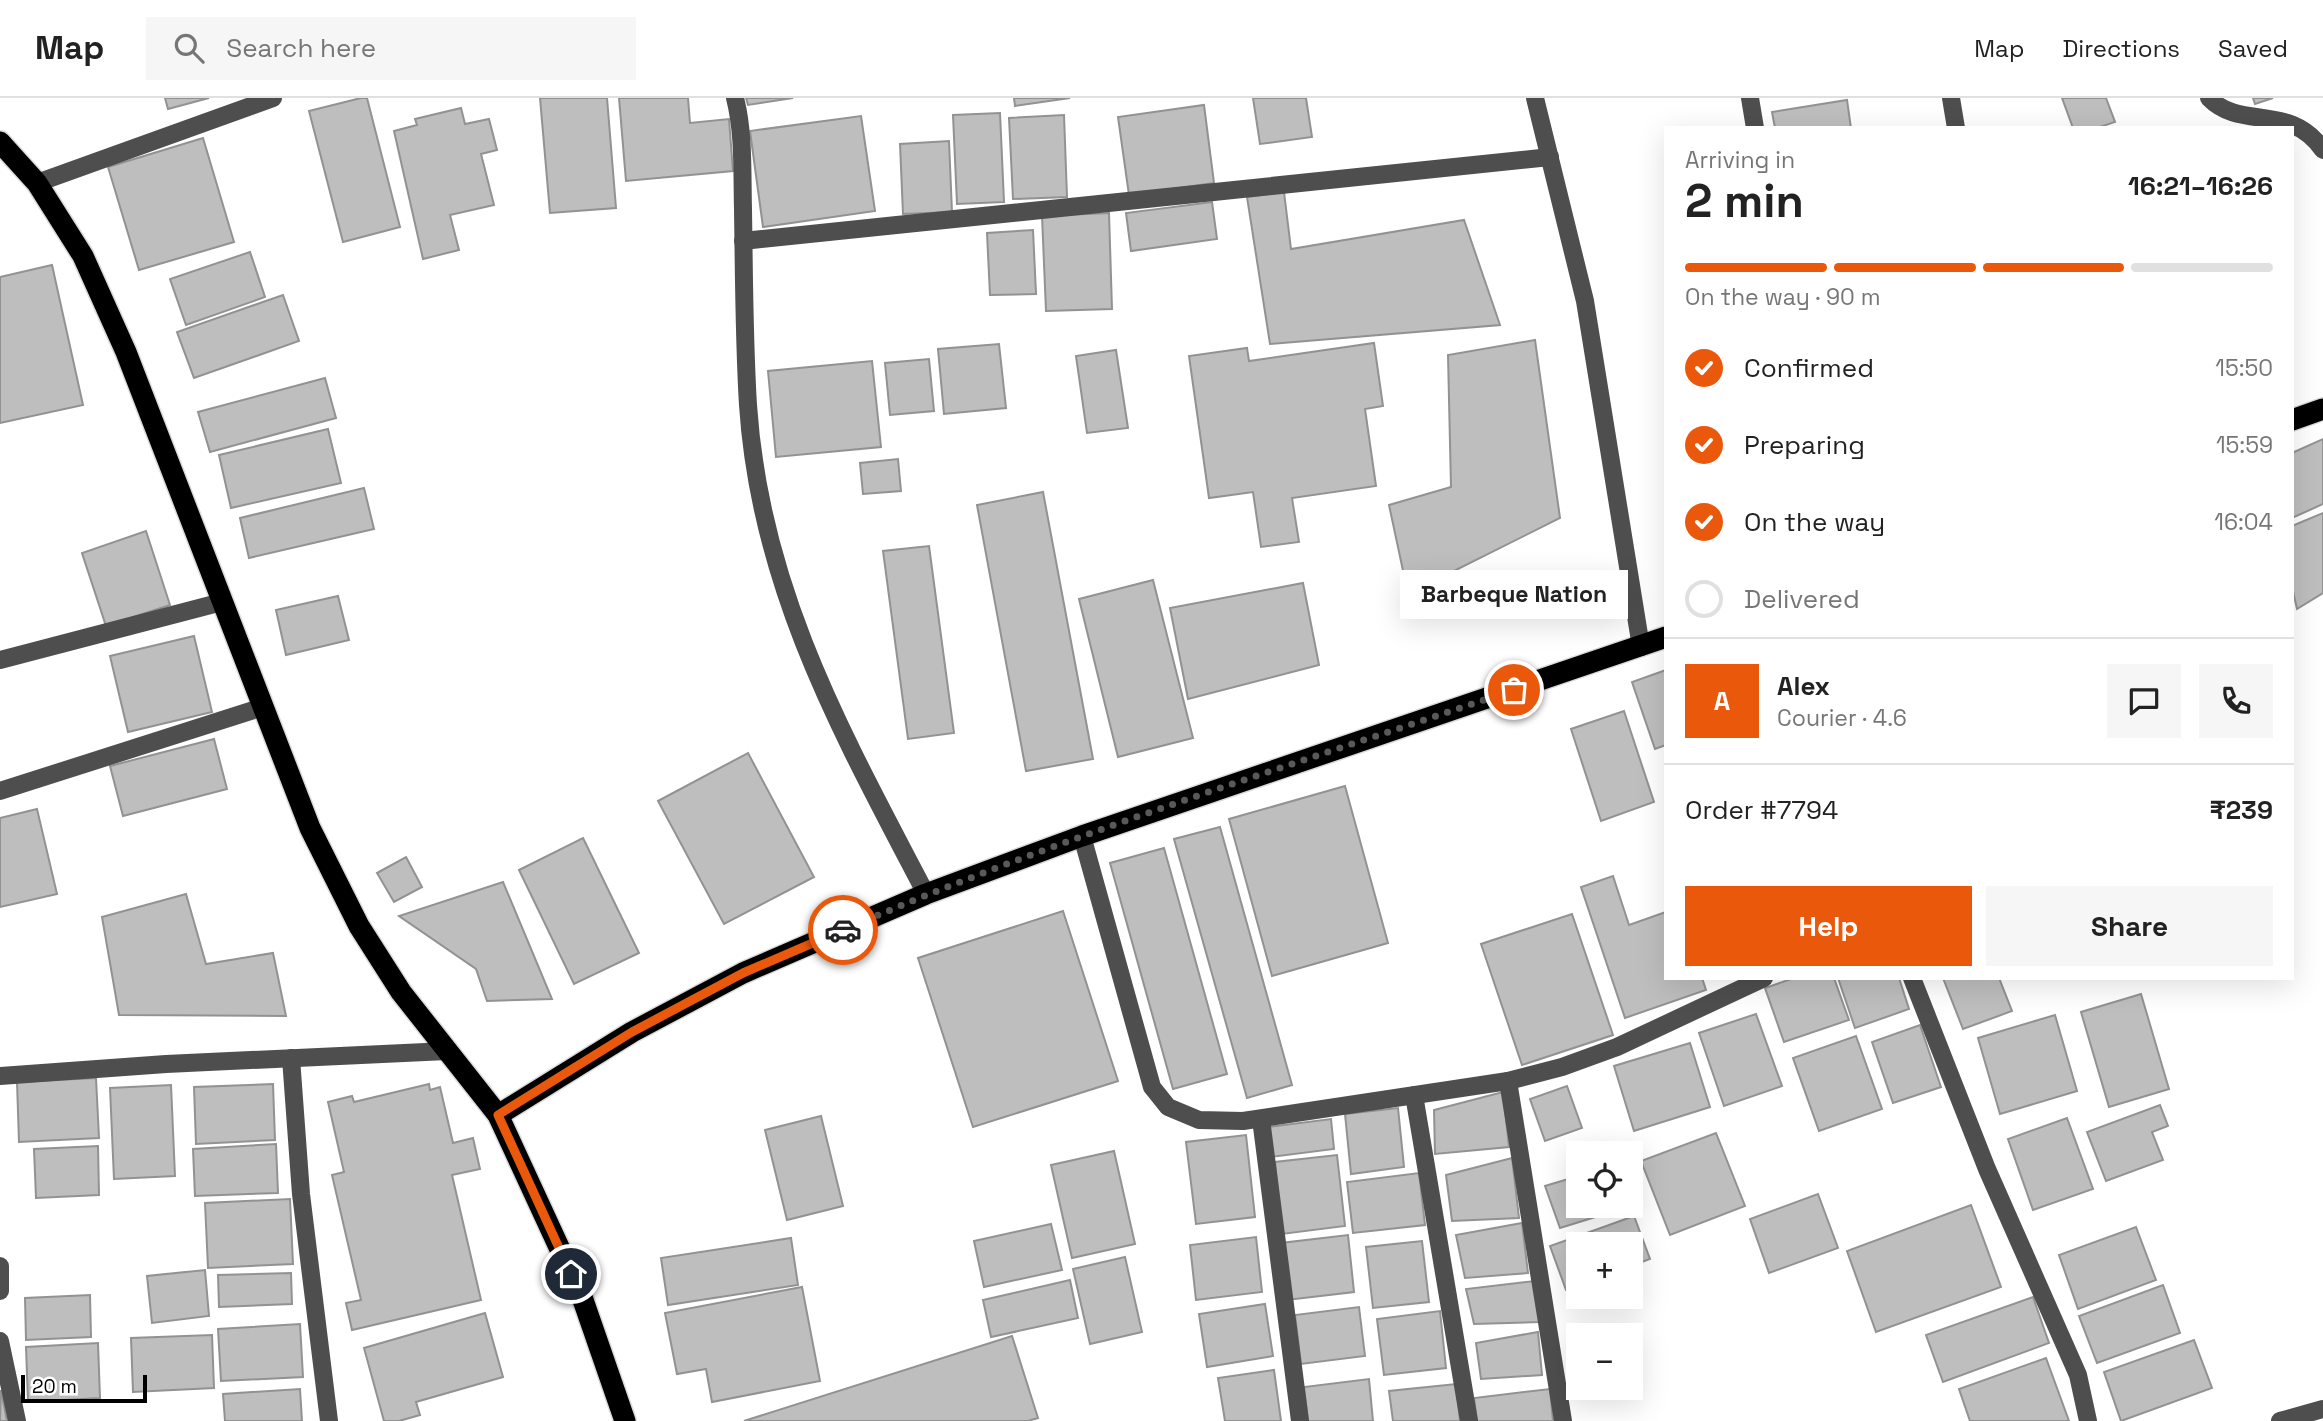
<!DOCTYPE html>
<meta charset="utf-8">
<style>
:root{--surface:#fff;--page:#f6f6f6;--text:#222;--muted:#767676;--line:#e0e0e0;--accent:#ea580c}
body{margin:0;font-family:"Space Grotesk",sans-serif;background:var(--page);color:var(--text);height:100vh;display:flex;flex-direction:column;font-size:26px;white-space:nowrap}
*{box-sizing:border-box;margin:0}
p{font-size:23px;color:var(--muted)}
.icon{flex:none;width:38px;height:38px;fill:none;stroke:currentColor;stroke-width:2;stroke-linecap:round;stroke-linejoin:round}
.map{position:relative;flex:1;overflow:hidden}
.panel{position:absolute;left:1664px;top:28px;width:630px;height:854px;display:flex;flex-direction:column;background:var(--surface);border-radius:0px;box-shadow:0 7px 28px #0002}
.panel>*{flex:none}
.tools{position:absolute;left:1566px;top:1043px;display:grid;gap:14px}
.tools a{display:grid;place-items:center;width:77px;height:77px;border-radius:0px;background:var(--surface);box-shadow:0 7px 28px #0002;font-size:35px}
.scale{position:absolute;left:21px;bottom:18px;width:126px;box-sizing:border-box;padding-left:7px;border:4px solid #000;border-top:0;font-size:19px;line-height:24px;white-space:nowrap;color:#000;-webkit-text-stroke:5px #fff;paint-order:stroke}
.pin{position:absolute;display:grid;place-items:center;width:60px;height:60px;color:#fff;margin:-30px;border:4px solid #fff;border-radius:50%;box-shadow:0 2px 7px #0007}
.courier{position:absolute;display:grid;place-items:center;width:70px;height:70px;margin:-35px;border:5px solid #ea580c;border-radius:50%;background:#fff;color:#222;box-shadow:0 2px 9px #0007}
.bubble{position:absolute;height:49px;border-radius:0px;background:var(--surface);box-shadow:0 7px 28px #0002;font-size:23px;font-weight:700;line-height:49px;text-align:center}
.head em{font-style:normal;font-weight:700}
.head div{display:flex;flex-direction:column-reverse}
.head{display:flex;align-items:center;justify-content:space-between;height:119px;padding:0 21px}
h1{font-size:46px;font-weight:700;line-height:52px}
.bar{display:grid;grid-template-columns:repeat(4,1fr);gap:10px 7px;align-content:center;height:84px;padding:0 21px}
.bar i{height:9px;border-radius:5px;background:var(--line)}
.bar .active{background:var(--accent)}
.bar p{grid-column:span 4}
.line{display:flex;align-items:center;gap:18px;padding:0 21px;border-top:2px solid var(--line)}
.line div{flex:1}
.round{display:grid;place-items:center;flex:none;width:74px;height:74px;border-radius:0px;background:var(--page)}
ol{padding:0 21px;list-style:none}
li{display:flex;align-items:center;gap:21px;height:77px}
li p{margin-inline-start:auto}
li .icon{padding:7px;border-radius:50%;background:var(--accent);color:#fff;stroke-width:4}
li:last-child{color:var(--muted)}
li i{width:38px;height:38px;border:4px solid var(--line);border-radius:50%}
.primary-button{display:flex;gap:14px;margin-top:auto;padding:14px 21px}
.primary-button a{flex:1;height:80px;border-radius:0px;background:var(--accent);color:#fff;font-size:28px;font-weight:700;line-height:80px;text-align:center}
.primary-button a+a{background:var(--page);color:var(--text)}
header{display:flex;align-items:center;gap:42px;box-sizing:border-box;height:98px;padding:0 35px;background:var(--surface);border-bottom:2px solid var(--line)}
header strong{font-size:33px}
nav{display:flex;gap:38px;margin-inline-start:auto;font-size:24px}
.search{width:490px;height:63px;background:var(--page);display:flex;align-items:center;gap:18px;box-sizing:border-box;padding:0 24px;border-radius:0px;color:var(--muted);font-size:26px}
.map>svg:first-child{display:block}
</style>
<header>
<strong>Map</strong>
<div class="search"><svg class="icon" aria-label="search" viewBox="0 0 24 24"><circle cx="10" cy="10" r="6"/><path d="M15 15l6 6"/></svg>Search here</div>
<nav><a>Map</a><a>Directions</a><a>Saved</a></nav>
</header>
<div class="map">
<svg width="2323" height="1323" viewBox="0 0 2323 1323">
<rect width="100%" height="100%" fill="#fff"/>
<g fill="#bebebe" stroke="#929292" stroke-width="2">
<path d="M165,0H209L168,11Z"/>
<path d="M361,0H367L400,129L343,144L309,13Z"/>
<path d="M540,0H607L616,110L550,115Z"/>
<path d="M619,0H688L690,25L729,21L733,73L626,83Z"/>
<path d="M746,0H793L748,7Z"/>
<path d="M1014,0H1070L1015,8Z"/>
<path d="M1253,0H1306L1312,39L1260,46Z"/>
<path d="M2062,0H2106L2115,24L2097,30H2073Z"/>
<path d="M2253,0H2273L2255,6Z"/>
<path d="M1847,2L1851,30H1775L1772,14Z"/>
<path d="M1204,7L1214,85L1129,97L1118,19Z"/>
<path d="M461,10L465,26L489,21L497,52L481,56L494,107L450,117L459,152L423,161L394,33L417,27L415,21Z"/>
<path d="M1000,15L1004,104L957,106L953,17Z"/>
<path d="M1064,17L1067,99L1013,101L1009,20Z"/>
<path d="M861,18L875,113L763,129L750,33Z"/>
<path d="M203,40L234,144L139,172L108,69Z"/>
<path d="M949,43L952,114L903,116L900,46Z"/>
<path d="M1284,94L1291,151L1464,122L1500,227L1270,246L1247,99Z"/>
<path d="M1212,104L1217,141L1131,153L1126,115Z"/>
<path d="M1109,115L1112,211L1046,213L1042,118Z"/>
<path d="M1033,132L1036,196L990,197L987,135Z"/>
<path d="M250,154L265,199L186,227L170,181Z"/>
<path d="M52,167L83,307L0,325V179Z"/>
<path d="M283,197L299,243L194,280L177,234Z"/>
<path d="M1535,242L1560,420L1408,496L1389,407L1451,389L1448,257Z"/>
<path d="M1374,245L1383,308L1365,311L1376,388L1292,400L1299,444L1261,449L1253,394L1209,400L1189,258L1247,250L1249,263Z"/>
<path d="M999,246L1006,310L944,316L938,251Z"/>
<path d="M1116,252L1128,330L1087,335L1076,258Z"/>
<path d="M929,261L934,313L890,317L885,265Z"/>
<path d="M872,263L881,349L776,359L768,273Z"/>
<path d="M325,280L336,320L210,354L198,314Z"/>
<path d="M328,331L341,385L231,410L219,357Z"/>
<path d="M2323,341V406L2292,420V355Z"/>
<path d="M898,361L901,393L863,396L860,365Z"/>
<path d="M364,390L374,431L249,460L240,420Z"/>
<path d="M1043,394L1093,661L1026,673L977,407Z"/>
<path d="M2323,415V495L2297,511L2292,489V428Z"/>
<path d="M146,433L170,507L106,528L82,455Z"/>
<path d="M929,448L954,635L908,641L883,453Z"/>
<path d="M1153,482L1193,640L1118,659L1079,501Z"/>
<path d="M1303,485L1319,567L1188,601L1170,510Z"/>
<path d="M338,498L349,542L286,557L276,512Z"/>
<path d="M194,538L212,614L128,634L110,558Z"/>
<path d="M1666,572V647L1655,651L1632,584Z"/>
<path d="M1624,613L1654,704L1601,723L1571,631Z"/>
<path d="M214,641L227,691L123,718L110,668Z"/>
<path d="M748,655L814,779L724,826L658,703Z"/>
<path d="M1345,688L1388,845L1272,878L1229,721Z"/>
<path d="M37,711L57,796L0,809V720Z"/>
<path d="M1220,729L1292,987L1247,1000L1174,741Z"/>
<path d="M583,740L639,855L574,886L519,772Z"/>
<path d="M1164,750L1227,976L1173,991L1110,765Z"/>
<path d="M406,759L422,789L394,804L377,775Z"/>
<path d="M1613,778L1629,827L1666,814V880H1702L1706,892L1625,920L1581,789Z"/>
<path d="M503,784L552,901L487,903L476,871L399,818Z"/>
<path d="M186,796L206,866L273,855L286,918L119,917L102,819Z"/>
<path d="M1063,813L1118,983L973,1029L918,860Z"/>
<path d="M1572,816L1613,937L1522,967L1481,846Z"/>
<path d="M1794,880H1834L1849,922L1784,944L1765,890Z"/>
<path d="M1838,880H1899L1909,911L1855,930Z"/>
<path d="M1943,880H1999L2012,913L1963,931Z"/>
<path d="M2141,896L2169,991L2109,1009L2081,914Z"/>
<path d="M1756,916L1782,988L1724,1008L1699,935Z"/>
<path d="M2055,917L2077,993L2000,1016L1978,940Z"/>
<path d="M1920,927L1941,989L1893,1005L1872,944Z"/>
<path d="M1856,938L1882,1011L1819,1033L1793,960Z"/>
<path d="M1690,945L1710,1009L1634,1033L1614,968Z"/>
<path d="M96,980L99,1040L19,1044L17,984Z"/>
<path d="M273,986L275,1042L196,1046L194,989Z"/>
<path d="M429,986L430,992L440,989L453,1045L473,1040L480,1071L452,1077L481,1202L352,1232L346,1205L361,1202L332,1077L344,1074L328,1004L352,998L354,1004Z"/>
<path d="M171,987L175,1078L114,1081L110,990Z"/>
<path d="M1567,988L1582,1030L1545,1043L1530,1001Z"/>
<path d="M1503,994L1509,1049L1435,1056L1434,1012Z"/>
<path d="M2160,1007L2168,1028L2152,1034L2163,1062L2106,1083L2087,1034Z"/>
<path d="M1398,1010L1404,1069L1351,1076L1345,1016Z"/>
<path d="M821,1018L843,1108L787,1122L765,1032Z"/>
<path d="M2067,1020L2093,1091L2033,1112L2008,1041Z"/>
<path d="M1331,1021L1334,1051L1271,1059L1268,1029Z"/>
<path d="M1716,1035L1745,1108L1670,1137L1641,1063Z"/>
<path d="M1246,1037L1255,1119L1196,1126L1186,1044Z"/>
<path d="M276,1046L278,1095L195,1098L193,1051Z"/>
<path d="M98,1048L99,1097L36,1100L34,1051Z"/>
<path d="M1114,1053L1135,1146L1072,1160L1051,1067Z"/>
<path d="M1337,1057L1345,1128L1282,1136L1275,1064Z"/>
<path d="M1512,1060L1519,1120L1452,1123L1446,1077Z"/>
<path d="M1419,1075L1425,1127L1353,1135L1347,1084Z"/>
<path d="M1578,1078V1108H1631L1560,1130L1545,1088Z"/>
<path d="M1631,1084L1638,1105L1631,1108Z"/>
<path d="M1818,1096L1838,1150L1769,1175L1750,1121Z"/>
<path d="M290,1101L293,1166L208,1170L205,1105Z"/>
<path d="M1971,1107L2001,1189L1876,1234L1847,1153Z"/>
<path d="M1634,1118L1650,1161L1631,1168V1146H1578V1187L1566,1192L1550,1148Z"/>
<path d="M1522,1125L1528,1175L1465,1180L1456,1137Z"/>
<path d="M1051,1126L1062,1172L984,1189L974,1143Z"/>
<path d="M2136,1129L2156,1182L2078,1211L2059,1157Z"/>
<path d="M1348,1137L1354,1194L1287,1202L1281,1145Z"/>
<path d="M1256,1139L1262,1194L1196,1202L1190,1147Z"/>
<path d="M791,1140L798,1187L668,1207L661,1160Z"/>
<path d="M1422,1143L1429,1204L1373,1210L1366,1149Z"/>
<path d="M1125,1159L1142,1234L1090,1246L1073,1171Z"/>
<path d="M205,1172L209,1218L152,1225L147,1178Z"/>
<path d="M291,1175L292,1206L219,1209L218,1177Z"/>
<path d="M1070,1182L1078,1220L991,1239L983,1202Z"/>
<path d="M1535,1183L1540,1224L1474,1226L1466,1191Z"/>
<path d="M2163,1187L2180,1235L2097,1265L2079,1218Z"/>
<path d="M802,1189L820,1283L712,1304L706,1271L677,1276L665,1215Z"/>
<path d="M90,1197L91,1239L26,1242L25,1200Z"/>
<path d="M2033,1199L2049,1245L1943,1284L1926,1237Z"/>
<path d="M1265,1206L1273,1258L1207,1269L1199,1216Z"/>
<path d="M1359,1209L1365,1258L1301,1266L1295,1217Z"/>
<path d="M1440,1213L1446,1270L1384,1277L1377,1221Z"/>
<path d="M485,1215L503,1279L416,1304L420,1317L399,1323H384L364,1250Z"/>
<path d="M300,1226L303,1279L221,1283L218,1231Z"/>
<path d="M1538,1234L1542,1277L1481,1281L1476,1245Z"/>
<path d="M212,1237L214,1290L133,1294L131,1240Z"/>
<path d="M1012,1238L1038,1320L1028,1323H744Z"/>
<path d="M2194,1242L2212,1290L2121,1323L2104,1274Z"/>
<path d="M98,1245L100,1300L28,1304L26,1249Z"/>
<path d="M2046,1260L2069,1323H1970L1959,1291Z"/>
<path d="M1274,1272L1281,1323H1225L1218,1280Z"/>
<path d="M1369,1281L1373,1323H1308L1304,1289Z"/>
<path d="M1456,1286L1460,1323H1393L1389,1293Z"/>
<path d="M300,1291L302,1323H225L223,1296Z"/>
<path d="M1550,1291L1553,1323H1477L1474,1300Z"/>
<path d="M1,1292L7,1323H0Z"/>
</g>
<g fill="none" stroke-linecap="round" stroke-linejoin="round">
<defs>
<g id="highway">
<path d="M0,44L37,85L83,158L126,254L310,730L359,828L401,894L498,1017L582,1199L625,1323"/>
<path d="M2292,322L2323,311"/>
<path d="M498,1017L632,934L743,875L926,796L1082,738L1666,539"/>
</g>
</defs>
<use href="#highway" stroke="#dbdbdb" stroke-width="24"/>
<g stroke="#4e4e4e" stroke-width="18">
<path d="M735,0C744,35 742,75 743,111C744,176 744,242 748,307C760,491 843,637 926,796"/>
<path d="M1535,0L1585,203L1641,549"/>
<path d="M1750,0L1755,30"/>
<path d="M1951,0L1956,30"/>
<path d="M2209,0C2241,33 2290,4 2323,52"/>
<path d="M37,85L273,0"/>
<path d="M743,143L1550,59"/>
<path d="M0,562L222,504"/>
<path d="M0,693L263,609"/>
<path d="M1082,738L1152,989L1168,1009L1199,1022L1243,1023L1508,983L1562,969L1617,949L1764,880"/>
<path d="M1912,880L1987,1071L2078,1277L2088,1323"/>
<path d="M291,960L301,1096L329,1323"/>
<path d="M0,978L166,966L447,953"/>
<path d="M1508,983L1563,1323"/>
<path d="M1414,997L1469,1323"/>
<path d="M1261,1021L1300,1323"/>
<path d="M0,1168V1193"/>
<path d="M0,1243L17,1323"/>
<path d="M2280,1323L2323,1311"/>
</g>
<use href="#highway" stroke="#000" stroke-width="21"/>
</g>
<g fill="none" stroke-linecap="round" stroke-linejoin="round">
<path stroke="#595959" stroke-width="7" stroke-dasharray="0 12.6" d="M843,832C1061,738 1289,668 1514,592"/>
<path stroke="#ea580c" stroke-width="9" d="M571,1176L498,1017L632,934L743,875L843,832"/>
</g>
</svg>
<div class="tools">
<a><svg class="icon" aria-label="locate" viewBox="0 0 24 24"><circle cx="12" cy="12" r="6"/><path d="M12 2v4M12 18v4M2 12h4M18 12h4"/></svg></a>
<a>+</a>
<a>−</a>
</div>
<div class="scale">20 m</div>
<div class="pin" style="left:1514px;top:592px;background:#ea580c"><svg class="icon" aria-label="bag" viewBox="0 0 24 24"><path d="M5 8h14l-1 12H6zM9 8a3 3 0 0 1 6 0"/></svg></div>
<div class="pin" style="left:571px;top:1176px;background:#1f2937"><svg class="icon" aria-label="home" viewBox="0 0 24 24"><path d="M3 11l9-7 9 7M6 9v11h12V9"/></svg></div>
<div class="courier" style="left:843px;top:832px"><svg class="icon" aria-label="car" viewBox="0 0 24 24"><path d="M5 17H2v-5l4-1 3-4h7l3 4 3 1v5h-3M9 17h6M6 11h13"/><circle cx="7" cy="17" r="2"/><circle cx="17" cy="17" r="2"/></svg></div>
<div class="bubble" style="left:1400px;top:472px;width:228px">Barbeque Nation</div>
<section class="panel">
<div class="head"><div><h1>2 min</h1><p>Arriving in</p></div><em>16:21–16:26</em></div>
<div class="bar"><i class="active"></i><i class="active"></i><i class="active"></i><i></i><p>On the way · 90 m</p></div>
<ol>
<li><svg class="icon" aria-label="check" viewBox="0 0 24 24"><path d="M5 12l5 5 9-10"/></svg>Confirmed<p>15:50</p></li>
<li><svg class="icon" aria-label="check" viewBox="0 0 24 24"><path d="M5 12l5 5 9-10"/></svg>Preparing<p>15:59</p></li>
<li><svg class="icon" aria-label="check" viewBox="0 0 24 24"><path d="M5 12l5 5 9-10"/></svg>On the way<p>16:04</p></li>
<li><i></i>Delivered</li>
</ol>
<div class="line" style="height:126px"><b class="round" style="background:var(--accent);color:#fff">A</b><div><b>Alex</b><p>Courier · 4.6</p></div><a class="round"><svg class="icon" aria-label="chat" viewBox="0 0 24 24"><path d="M4 5h16v11H9l-5 4z"/></svg></a><a class="round"><svg class="icon" aria-label="phone" viewBox="0 0 24 24"><path d="M5 4h4l2 5-3 2q2 4 5 5l2-3 5 2v4C11 20 4 13 5 4z"/></svg></a></div>
<div class="line" style="height:91px"><div>Order #7794</div><b>₹239</b></div>
<div class="primary-button"><a>Help</a><a>Share</a></div>
</section>
</div>
